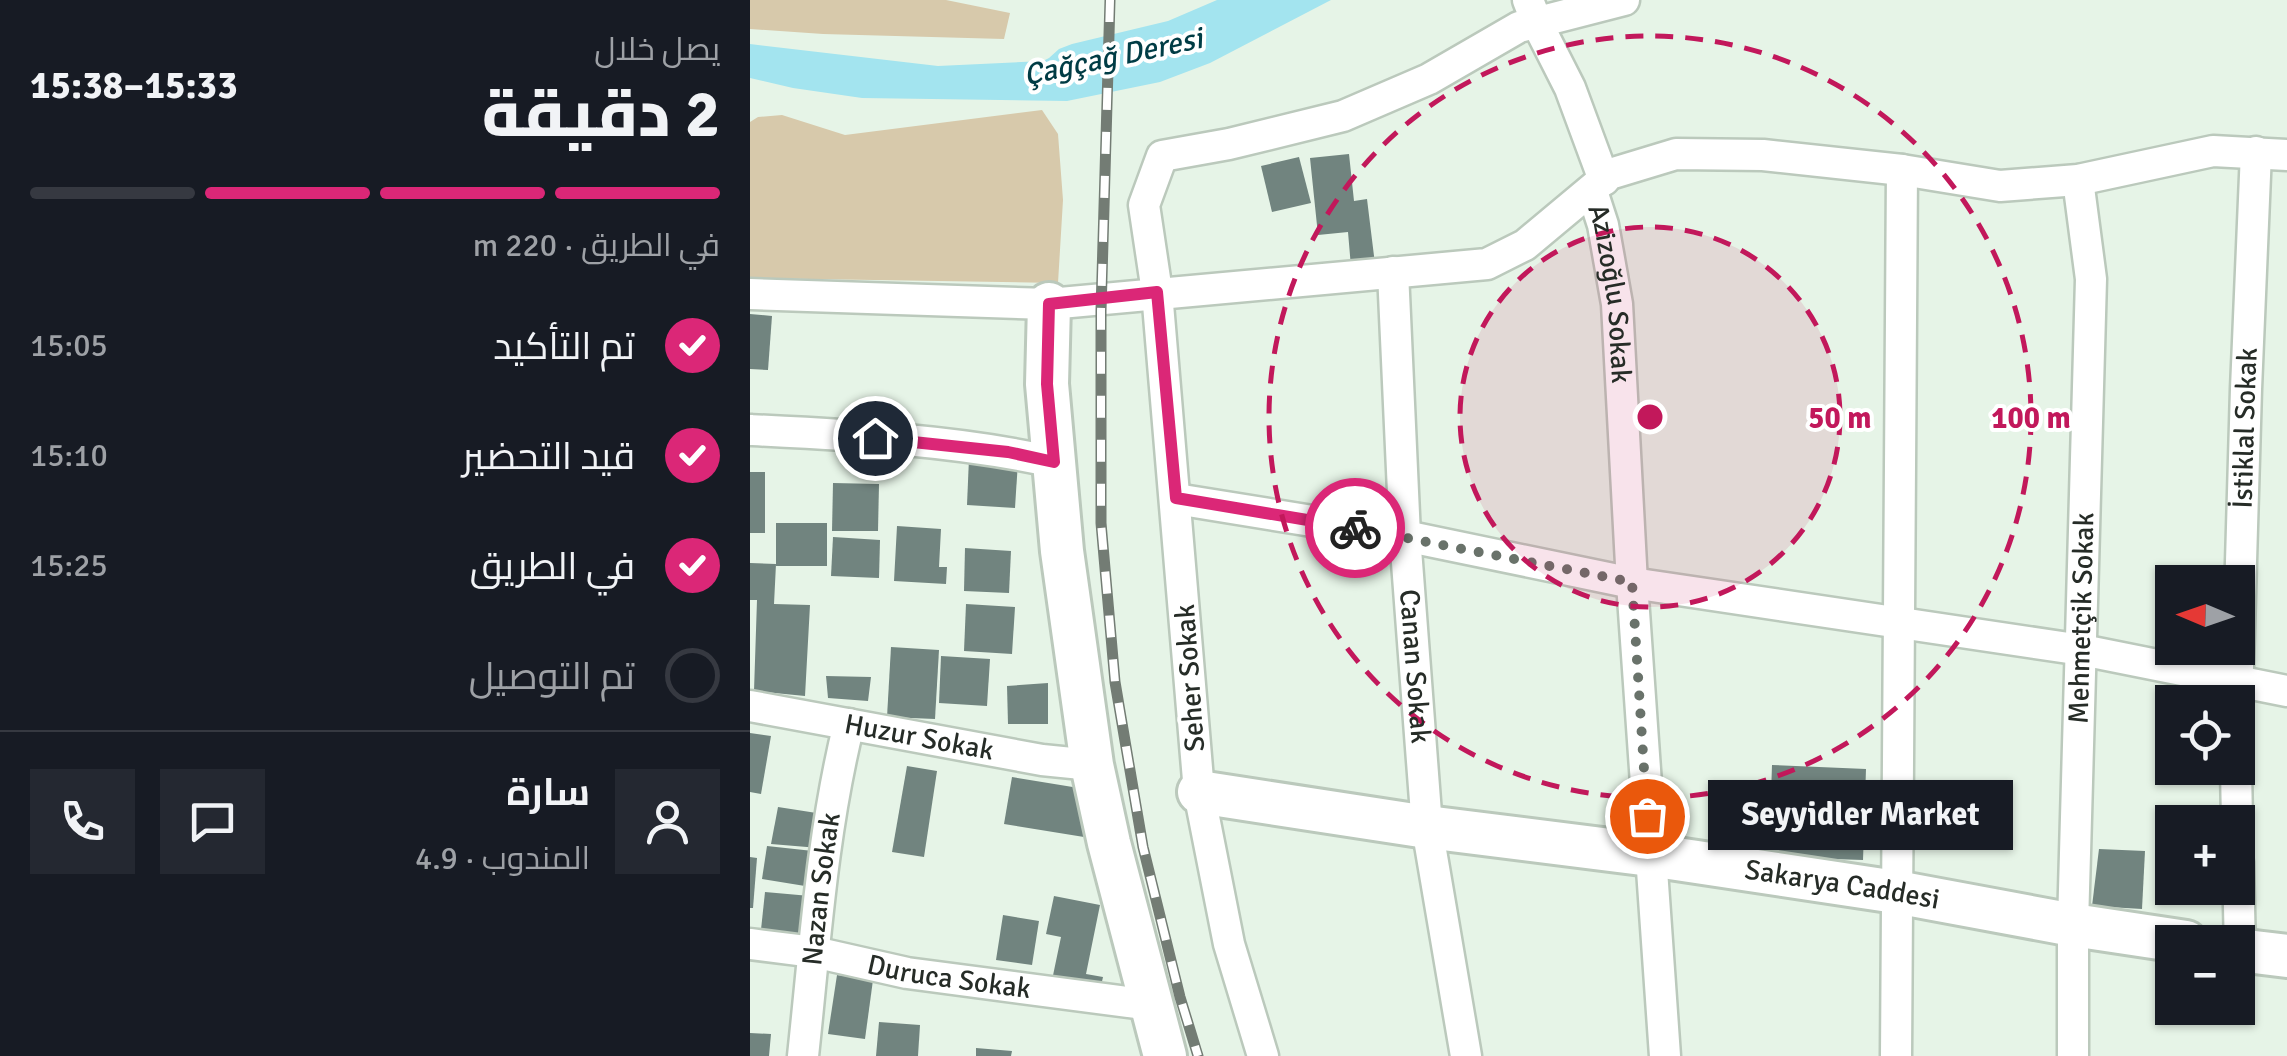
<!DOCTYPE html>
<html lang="ar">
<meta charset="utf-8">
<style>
:root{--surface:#171b24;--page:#242831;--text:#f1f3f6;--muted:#9ea1a6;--line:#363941;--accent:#db2777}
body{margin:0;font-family:Signika,Cairo,sans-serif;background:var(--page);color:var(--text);direction:rtl;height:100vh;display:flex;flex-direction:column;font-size:38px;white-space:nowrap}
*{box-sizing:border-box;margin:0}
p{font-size:32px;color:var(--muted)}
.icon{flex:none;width:55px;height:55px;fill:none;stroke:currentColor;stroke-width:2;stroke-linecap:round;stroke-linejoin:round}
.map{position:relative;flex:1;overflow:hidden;direction:ltr}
.side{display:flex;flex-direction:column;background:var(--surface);width:750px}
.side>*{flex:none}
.needle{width:65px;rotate:272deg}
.tools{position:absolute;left:1405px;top:565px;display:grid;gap:20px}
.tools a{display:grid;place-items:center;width:100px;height:100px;border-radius:0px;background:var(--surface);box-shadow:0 2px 8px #0004;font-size:50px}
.pin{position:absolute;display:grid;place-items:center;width:85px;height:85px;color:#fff;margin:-42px;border:5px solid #fff;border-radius:50%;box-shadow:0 2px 10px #0007}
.courier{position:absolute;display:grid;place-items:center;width:100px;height:100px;margin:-50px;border:8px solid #db2777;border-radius:50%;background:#fff;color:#222;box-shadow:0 2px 12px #0007}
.bubble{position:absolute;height:70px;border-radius:0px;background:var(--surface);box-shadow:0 2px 8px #0004;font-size:32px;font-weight:800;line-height:70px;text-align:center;direction:rtl}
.overview em{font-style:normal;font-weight:800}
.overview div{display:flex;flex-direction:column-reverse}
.overview{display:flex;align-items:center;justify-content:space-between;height:170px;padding:0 30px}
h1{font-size:65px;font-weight:800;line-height:75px}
.bar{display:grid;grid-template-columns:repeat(4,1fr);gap:15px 10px;align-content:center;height:120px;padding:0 30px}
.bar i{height:12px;border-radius:8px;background:var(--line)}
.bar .active{background:var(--accent)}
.bar p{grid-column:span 4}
.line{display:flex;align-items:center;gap:25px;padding:0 30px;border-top:2px solid var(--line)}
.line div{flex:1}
.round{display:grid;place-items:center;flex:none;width:105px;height:105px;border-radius:0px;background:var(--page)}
ol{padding:0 30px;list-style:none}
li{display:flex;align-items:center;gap:30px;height:110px}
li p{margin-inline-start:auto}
li .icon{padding:10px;border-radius:50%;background:var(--accent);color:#fff;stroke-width:4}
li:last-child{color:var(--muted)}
li i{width:55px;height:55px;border:5px solid var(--line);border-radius:50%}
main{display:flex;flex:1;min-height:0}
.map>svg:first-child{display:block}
</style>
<main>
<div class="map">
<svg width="1537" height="1056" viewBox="0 0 1537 1056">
<rect width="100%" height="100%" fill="#e6f4e7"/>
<g fill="#d7c9ab">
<path d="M0,0H196L260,13L254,39L73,34L0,29Z"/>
<path d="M292,110L308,134L313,200L308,283L0,278V122L8,117L32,115L95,135Z"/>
</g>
<path fill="#a3e4ef" d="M467,0H581L460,63L410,82L317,101L112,98L43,88L0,78V44L188,66L293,61L299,58L309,49L322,44L418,21Z"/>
<g fill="#71847f">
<path d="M599,154L604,201L617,199L625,264L601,267L598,232L568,235L560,158Z"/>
<path d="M549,157L561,203L522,212L511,166Z"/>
<path d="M0,314L22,316L18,370L0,369Z"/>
<path d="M219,458L268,461L265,508L217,505Z"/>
<rect x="0" y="472" width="15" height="61"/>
<path d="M83,483L129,484L128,531H82Z"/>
<rect x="26" y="523" width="51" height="43"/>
<path d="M147,526L191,529L189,567H197L196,584L144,581Z"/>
<path d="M83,537L130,540L129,578L81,576Z"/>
<path d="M215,548L261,551L259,593L214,591Z"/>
<path d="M0,563L26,564L24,604L60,605L55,696L4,691L7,600H0Z"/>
<path d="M216,604L265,607L262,654L214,651Z"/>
<path d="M141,647L189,650L185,719L137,717Z"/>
<path d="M191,656L240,659L237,706L189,703Z"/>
<path d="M76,676L121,677L118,701L78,698Z"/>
<path d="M298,683V724H258L257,686Z"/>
<path d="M0,733L21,736L11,794L0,792Z"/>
<path d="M1022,765L1116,769L1113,860L1019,857Z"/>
<path d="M157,766L187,771L174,857L142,852Z"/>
<path d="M262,777L341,790L334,837L254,824Z"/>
<path d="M28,807L73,814L69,848L21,844Z"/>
<path d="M17,846L63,851L55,886L12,879Z"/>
<path d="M1349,849L1395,851L1392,909L1342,906Z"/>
<path d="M0,857L7,858L3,908H0Z"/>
<path d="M15,892L60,896L55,943L10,939Z"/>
<path d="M304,896L350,905L336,974L353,977L349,995L301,985L311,937L296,934Z"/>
<path d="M253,915L289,921L282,965L246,960Z"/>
<path d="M87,975L123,980L115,1039L78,1034Z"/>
<path d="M129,1022L170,1025L168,1056H126Z"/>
<path d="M0,1033L21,1034L19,1056H0Z"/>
<path d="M226,1048L262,1051L261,1056H226Z"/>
</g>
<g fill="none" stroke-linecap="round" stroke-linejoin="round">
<defs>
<g id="street">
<path d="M778,0L787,23L820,88L854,180"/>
<path id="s1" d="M842,191L853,225L867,304L882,583L915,1056"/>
<path id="s2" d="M643,272L655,536L677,827L716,1056"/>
<path d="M0,294L299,304L737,264L775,245L860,174L926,154L1013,155L1152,170L1250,186L1328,180L1463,151L1537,155"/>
<path d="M0,430C101,435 205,440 304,462"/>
<path d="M426,499L655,536L882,583L1332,650L1537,691"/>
<path id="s3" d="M1487,700L1496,389L1506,152"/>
<path id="s4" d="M0,706L292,760L342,765"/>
<path d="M1486,768L1487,822"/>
<path d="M1488,862L1490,951"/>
<path id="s5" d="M0,944L64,952L157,973L401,1005"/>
<path id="s6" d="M53,1056C65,945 72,832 99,724"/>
<path d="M513,1056L479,944L449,792L407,292L394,205L412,156L479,144L593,116L679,79L769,27L874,0"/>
<path d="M1146,1056L1152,170"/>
<path id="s7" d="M1323,1056V925L1341,279L1328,180"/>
</g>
<g id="secondary">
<path d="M299,304L297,384L312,551L342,765L359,843L415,1056"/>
<path id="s8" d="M449,792L677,827L900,855L1146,892L1323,925L1436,942"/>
<path d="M1488,950L1537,956"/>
</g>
</defs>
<use href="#street" stroke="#bbc9bc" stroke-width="35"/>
<use href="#secondary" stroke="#bbc9bc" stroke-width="48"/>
<use href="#street" stroke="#fff" stroke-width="30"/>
<use href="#secondary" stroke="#fff" stroke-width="42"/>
<defs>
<path id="rail" d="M360,0L351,311V523L365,682L393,847L430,997L448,1056"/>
</defs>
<use href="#rail" stroke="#737c74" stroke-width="11"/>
<use href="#rail" stroke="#fff" stroke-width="8" stroke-dasharray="22" stroke-linecap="butt"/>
</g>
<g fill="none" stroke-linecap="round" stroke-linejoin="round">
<path stroke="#69726a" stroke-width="10" stroke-dasharray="0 18" d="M605,528L882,582L897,816"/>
<path stroke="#db2777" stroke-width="12" d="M125,438L258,452L304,462L297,384L299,304L407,292L426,498L605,528"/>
</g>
<circle cx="900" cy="417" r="190" fill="#c2185b" fill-opacity=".12"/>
<g fill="none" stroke="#c2185b" stroke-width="5" stroke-dasharray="18 12">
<circle cx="900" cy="417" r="190"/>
<circle cx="900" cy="417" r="381"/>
</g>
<g text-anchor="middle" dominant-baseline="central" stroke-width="8" stroke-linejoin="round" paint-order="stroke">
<g font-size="28" fill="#262c27" stroke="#fff">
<text stroke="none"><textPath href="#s1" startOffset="105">Azizoğlu Sokak</textPath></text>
<text stroke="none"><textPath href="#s3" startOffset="272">İstiklal Sokak</textPath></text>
<text stroke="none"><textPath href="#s7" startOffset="438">Mehmetçik Sokak</textPath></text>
<text stroke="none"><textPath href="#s2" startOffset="395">Canan Sokak</textPath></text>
<text transform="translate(440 678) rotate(-94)">Seher Sokak</text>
<text stroke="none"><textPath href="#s4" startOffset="172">Huzur Sokak</textPath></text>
<text stroke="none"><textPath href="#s8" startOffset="650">Sakarya Caddesi</textPath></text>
<text stroke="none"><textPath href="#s6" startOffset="168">Nazan Sokak</textPath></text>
<text stroke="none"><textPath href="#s5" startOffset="202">Duruca Sokak</textPath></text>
</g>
<g font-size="30" font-style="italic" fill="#003c45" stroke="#fff">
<text transform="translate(363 57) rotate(-12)">Çağçağ Deresi</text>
</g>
</g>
<circle cx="900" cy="417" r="15" fill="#c2185b" stroke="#fff" stroke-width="5"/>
<g font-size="30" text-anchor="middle" font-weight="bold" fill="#c2185b" stroke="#fff" stroke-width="8" stroke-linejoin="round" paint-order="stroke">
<text x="1090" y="428">50 m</text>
<text x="1281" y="428">100 m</text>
</g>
</svg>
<div class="tools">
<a><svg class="needle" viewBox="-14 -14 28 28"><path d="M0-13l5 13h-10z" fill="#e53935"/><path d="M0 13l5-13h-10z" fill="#9ea1a6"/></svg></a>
<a><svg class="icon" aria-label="locate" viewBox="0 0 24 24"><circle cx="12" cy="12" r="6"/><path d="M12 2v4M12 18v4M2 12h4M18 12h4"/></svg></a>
<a>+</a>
<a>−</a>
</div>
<div class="pin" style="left:897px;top:816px;background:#ea580c"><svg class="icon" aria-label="bag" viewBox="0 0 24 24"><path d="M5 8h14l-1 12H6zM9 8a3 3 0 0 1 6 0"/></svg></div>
<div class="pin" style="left:125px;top:438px;background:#1f2937"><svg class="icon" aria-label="home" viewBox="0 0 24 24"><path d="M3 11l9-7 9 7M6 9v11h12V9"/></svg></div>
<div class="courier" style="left:605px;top:528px"><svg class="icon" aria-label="bike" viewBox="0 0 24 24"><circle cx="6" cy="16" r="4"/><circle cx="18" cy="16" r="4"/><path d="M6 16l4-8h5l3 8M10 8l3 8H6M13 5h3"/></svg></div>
<div class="bubble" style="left:958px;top:780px;width:305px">Seyyidler Market</div>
</div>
<section class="side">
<div class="overview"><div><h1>2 دقيقة</h1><p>يصل خلال</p></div><em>15:33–15:38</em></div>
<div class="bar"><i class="active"></i><i class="active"></i><i class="active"></i><i></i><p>في الطريق · 220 m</p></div>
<ol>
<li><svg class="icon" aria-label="check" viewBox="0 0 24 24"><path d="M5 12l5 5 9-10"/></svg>تم التأكيد<p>15:05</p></li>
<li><svg class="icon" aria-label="check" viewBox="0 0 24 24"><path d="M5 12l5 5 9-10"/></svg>قيد التحضير<p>15:10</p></li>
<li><svg class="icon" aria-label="check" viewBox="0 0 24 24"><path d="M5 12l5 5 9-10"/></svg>في الطريق<p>15:25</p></li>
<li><i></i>تم التوصيل</li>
</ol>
<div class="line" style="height:180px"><a class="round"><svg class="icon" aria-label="person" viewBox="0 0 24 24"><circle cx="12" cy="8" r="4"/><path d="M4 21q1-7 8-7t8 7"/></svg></a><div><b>سارة</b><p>المندوب · 4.9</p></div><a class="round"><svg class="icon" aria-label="chat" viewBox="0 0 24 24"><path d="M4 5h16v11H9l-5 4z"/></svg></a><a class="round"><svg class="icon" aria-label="phone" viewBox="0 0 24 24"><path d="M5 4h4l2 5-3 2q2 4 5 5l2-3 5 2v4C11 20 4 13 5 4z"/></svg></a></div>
</section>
</main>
